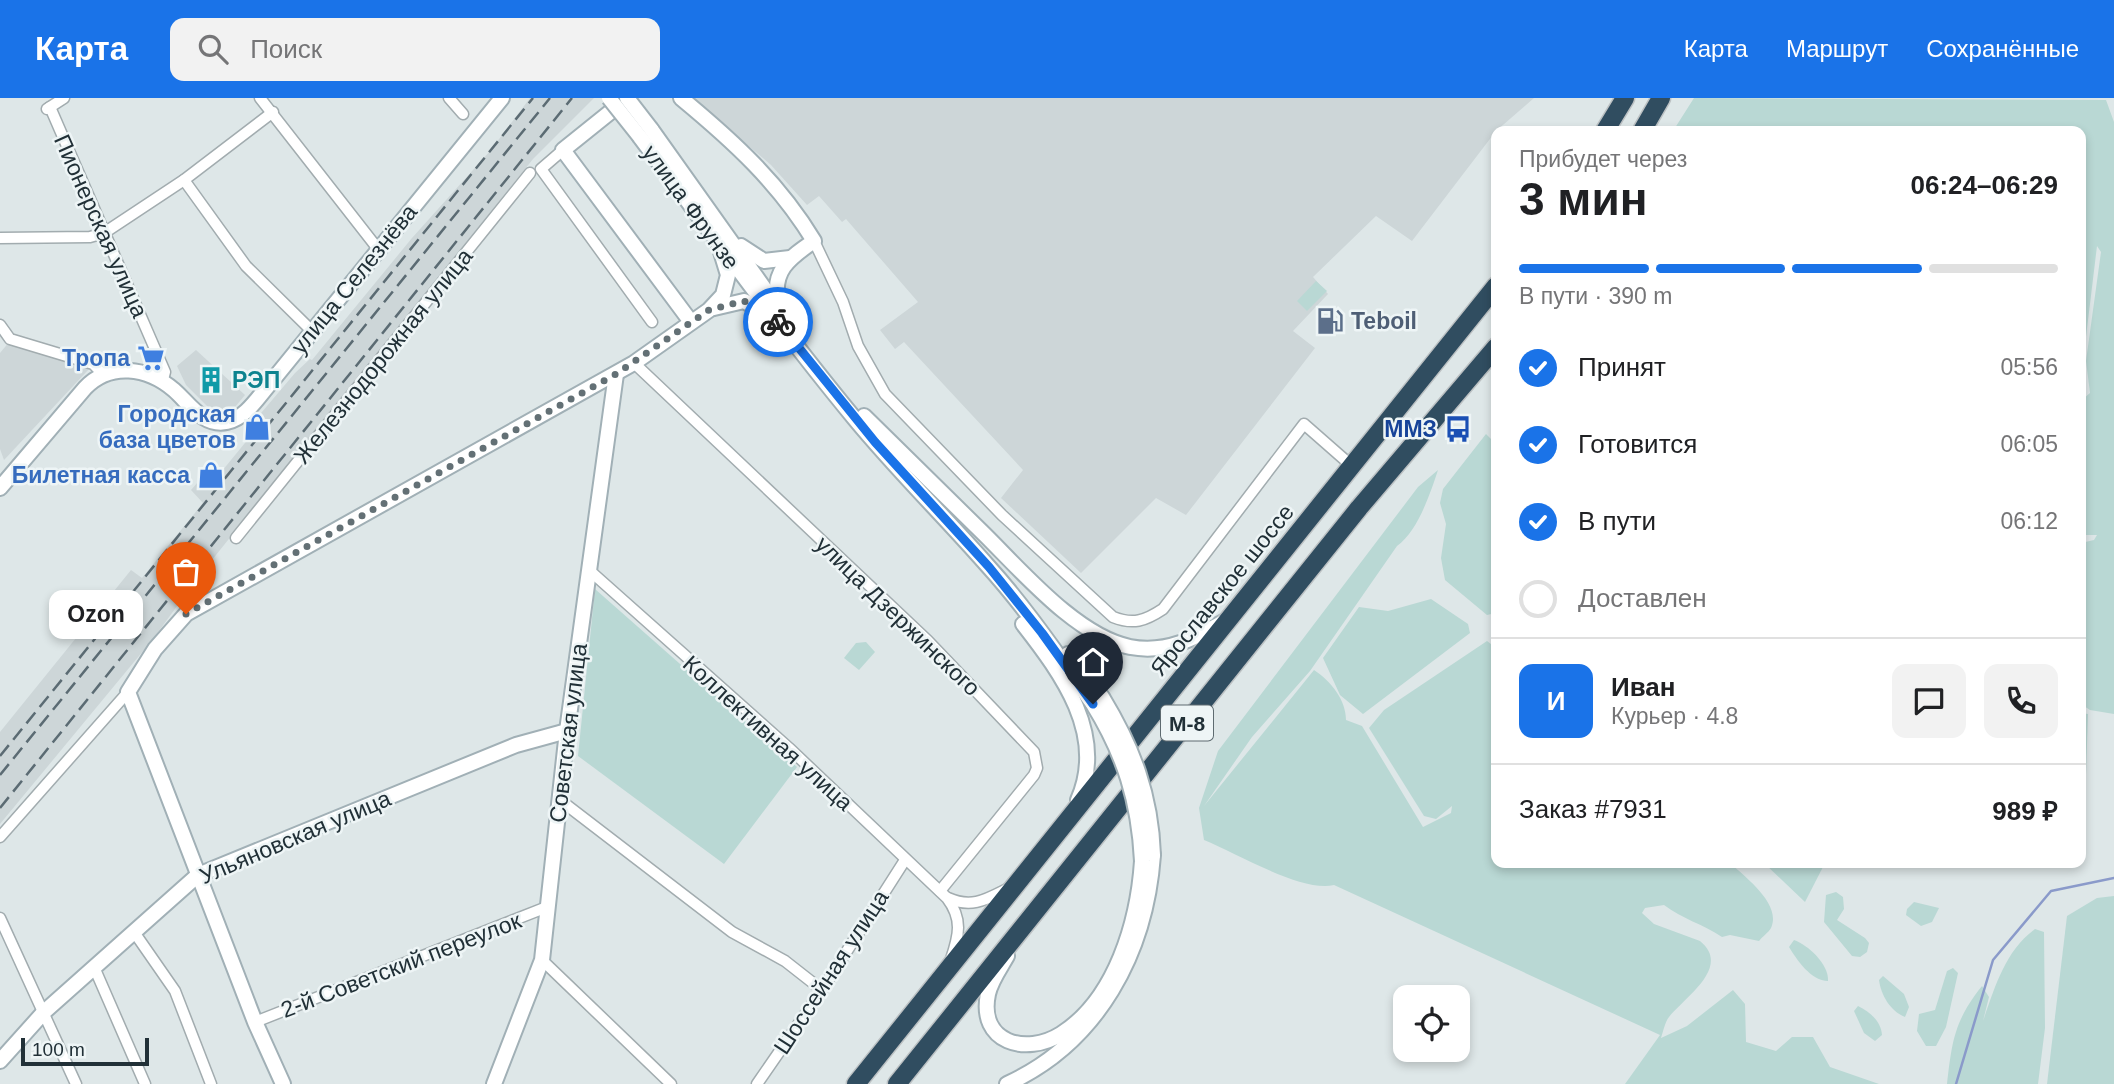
<!DOCTYPE html>
<html lang="ru">
<meta charset="utf-8">
<style>
:root{--surface:#fff;--page:#f2f2f2;--text:#202124;--muted:#757577;--line:#e0e0e0;--accent:#1a73e8}
body{margin:0;font-family:Arial,sans-serif;background:var(--page);color:var(--text);height:100vh;display:flex;flex-direction:column;font-size:26px;white-space:nowrap}
*{box-sizing:border-box;margin:0}
p{font-size:23px;color:var(--muted)}
.icon{flex:none;width:38px;height:38px;fill:none;stroke:currentColor;stroke-width:2;stroke-linecap:round;stroke-linejoin:round}
.map{position:relative;flex:1;overflow:hidden}
.side{position:absolute;left:1491px;top:28px;width:595px;height:742px;display:flex;flex-direction:column;background:var(--surface);border-radius:14px;box-shadow:0 4px 10px #0003}
.side>*{flex:none}
.fabs{position:absolute;left:1393px;top:887px;display:grid;gap:14px}
.fabs a{display:grid;place-items:center;width:77px;height:77px;border-radius:14px;background:var(--surface);box-shadow:0 4px 10px #0003;font-size:35px}
.scale{position:absolute;left:21px;bottom:18px;width:128px;box-sizing:border-box;padding-left:7px;border:4px solid #213037;border-top:0;font-size:19px;line-height:24px;white-space:nowrap;color:#213037;-webkit-text-stroke:5px #eef5f6;paint-order:stroke}
.pin{position:absolute;display:grid;place-items:center;width:60px;height:60px;color:#fff;margin:-72px -30px;border-radius:50% 50% 50% 0;rotate:-45deg;box-shadow:0 0 7px #0007}
.pin .icon{rotate:45deg}
.courier{position:absolute;display:grid;place-items:center;width:70px;height:70px;margin:-35px;border:5px solid #1a73e8;border-radius:50%;background:#fff;color:#222;box-shadow:0 2px 9px #0007}
.bubble{position:absolute;height:49px;border-radius:14px;background:var(--surface);box-shadow:0 4px 10px #0003;font-size:23px;font-weight:600;line-height:49px;text-align:center}
.headline em{font-style:normal;font-weight:600}
.headline div{display:flex;flex-direction:column-reverse}
.headline{display:flex;align-items:center;justify-content:space-between;height:119px;padding:0 28px}
h1{font-size:46px;font-weight:600;line-height:52px}
.bar{display:grid;grid-template-columns:repeat(4,1fr);gap:10px 7px;align-content:center;height:84px;padding:0 28px}
.bar i{height:9px;border-radius:5px;background:var(--line)}
.bar .selected{background:var(--accent)}
.bar p{grid-column:span 4}
.line{display:flex;align-items:center;gap:18px;padding:0 28px;border-top:2px solid var(--line)}
.line div{flex:1}
.round{display:grid;place-items:center;flex:none;width:74px;height:74px;border-radius:14px;background:var(--page)}
ol{padding:0 28px;list-style:none}
li{display:flex;align-items:center;gap:21px;height:77px}
li p{margin-inline-start:auto}
li .icon{padding:7px;border-radius:50%;background:var(--accent);color:#fff;stroke-width:4}
li:last-child{color:var(--muted)}
li i{width:38px;height:38px;border:4px solid var(--line);border-radius:50%}
header{display:flex;align-items:center;gap:42px;box-sizing:border-box;height:98px;padding:0 35px;background:var(--accent);color:#fff}
header strong{font-size:33px}
nav{display:flex;gap:38px;margin-inline-start:auto;font-size:24px}
.search{width:490px;height:63px;background:var(--page);display:flex;align-items:center;gap:18px;box-sizing:border-box;padding:0 24px;border-radius:14px;color:var(--muted);font-size:26px}
.map>svg:first-child{display:block}
</style>
<header>
<strong>Карта</strong>
<div class="search"><svg class="icon" aria-label="search" viewBox="0 0 24 24"><circle cx="10" cy="10" r="6"/><path d="M15 15l6 6"/></svg>Поиск</div>
<nav><a>Карта</a><a>Маршрут</a><a>Сохранённые</a></nav>
</header>
<div class="map">
<svg width="2114" height="986" viewBox="0 0 2114 986">
<rect width="100%" height="100%" fill="#dee7e8"/>
<g fill="#cdd6d8">
<path d="M530,0H594L533,61L196,482L153,541L0,726V634L131,472L142,480L203,405L191,392L213,367L222,373L258,329L256,321L295,275L310,261L312,262L412,140L490,53Z"/>
<path d="M692,0H1534L1496,33L1412,143L1376,118L1313,179L1328,196L1293,233L1315,250L1186,417L1156,400L1081,475L1001,400L1023,372L904,244L895,251L880,232L918,204L846,121L842,124L819,98L807,107L771,67Z"/>
<path d="M10,243L89,271L4,362L0,351V255Z"/>
<path d="M196,252L245,297L235,309L218,315L211,312L186,287L177,268Z"/>
</g>
<g fill="#b9d8d4" fill-rule="evenodd">
<path d="M1694,0L2106,2L2114,24V616L2090,612L2081,606V445L2094,442L2097,437H2084L2081,433V33H1673ZM2097,148L2101,154L2086,263L2090,295L2083,301L2085,247Z"/>
<path d="M1316,183L1327,193L1307,213L1297,203Z"/>
<path d="M1486,336L1496,346V515L1487,517L1445,482L1441,460L1446,426L1440,405L1443,391Z"/>
<path d="M1438,372C1430,396 1418,433 1397,448L1310,573L1252,639L1204,708L1314,572C1331,583 1346,602 1346,622L1362,628L1423,729L1451,715L1452,708L1436,721L1424,718L1369,630L1384,612L1487,543L1496,550V765H1730C1745,779 1782,806 1771,830C1769,834 1762,839 1759,843L1730,837L1722,839C1703,826 1682,821 1664,807L1645,810L1642,815L1654,826L1700,843C1732,869 1685,899 1669,919C1665,924 1663,934 1661,940L1687,928L1733,892L1745,906L1746,944L1776,953L1792,939H1813L1830,969L1879,986H1625L1660,937L1334,787C1303,795 1236,755 1204,742L1199,710L1218,653L1418,389Z"/>
<path d="M595,491L797,669L724,766L578,658Z"/>
<path d="M1431,501L1468,526L1470,535L1363,616L1340,597L1323,560L1359,509L1388,513Z"/>
<path d="M866,544L875,554L859,572L844,560L856,545Z"/>
<path d="M2081,615L2088,616L2084,738H2081Z"/>
<path d="M1764,765H1825L1805,804Z"/>
<path d="M1836,794L1843,799L1844,811L1837,822L1865,840L1869,845L1867,854L1860,859L1852,858L1824,824L1826,797Z"/>
<path d="M2114,798V986H2047L2067,818L2097,800Z"/>
<path d="M1914,804L1939,810L1932,824L1921,828L1906,817L1907,811Z"/>
<path d="M2035,831L2044,834L2045,930L2038,986H1947C1952,944 1954,923 1982,888L1989,899L1983,923C1995,889 2005,853 2035,831Z"/>
<path d="M1794,842C1808,847 1829,866 1828,883C1811,883 1797,862 1789,849Z"/>
<path d="M1953,870L1958,875L1946,929L1936,948H1926L1917,933L1919,916L1935,912L1947,873Z"/>
<path d="M1883,878L1904,896L1909,909L1905,919C1890,913 1881,897 1879,882Z"/>
<path d="M1858,908C1870,914 1881,923 1882,937L1875,943L1864,935L1854,913Z"/>
</g>
<g fill="none" stroke-linecap="round" stroke-linejoin="round">
<path stroke="#8a9aca" stroke-width="2.5" d="M1956,986L1993,862L2051,793L2114,780"/>
<defs>
<g id="street">
<path d="M260,0L378,151"/>
<path d="M449,0L463,16"/>
<path d="M50,9L165,274L162,285"/>
<path d="M47,11L64,0"/>
<path d="M563,52L541,71L652,224"/>
<path d="M184,82L246,168L312,233"/>
<path d="M0,140L90,139L104,135L184,82L273,14"/>
<path d="M814,143L843,204L858,248L885,296L1002,417L1113,519C1133,527 1145,523 1163,511L1304,326L1353,369"/>
<path d="M0,227L10,241L93,266L102,275"/>
<path d="M634,265L928,543L1034,654L1037,670L1034,677L940,793"/>
<path d="M236,440L530,75"/>
<path d="M589,472L789,650L947,800C963,821 959,837 951,861"/>
<path d="M560,702L732,834L785,863L822,892"/>
<path d="M0,739L128,594"/>
<path d="M948,800C972,811 987,801 1009,790"/>
<path d="M0,820L76,986"/>
<path d="M134,834L175,893L211,986"/>
<path d="M542,862L671,986"/>
<path d="M94,869L145,986"/>
<path d="M255,924L547,809"/>
<path d="M757,986L822,892L905,762"/>
</g>
<g id="secondary">
<path d="M681,0C733,43 779,85 814,143C789,160 770,174 779,207"/>
<path d="M624,3L563,52L691,224"/>
<path d="M651,31L779,211"/>
<path d="M640,39C711,134 780,230 855,321C897,372 944,418 987,467C1026,510 1059,559 1093,606"/>
<path d="M741,148L764,163L790,160"/>
<path d="M714,210L744,203L766,215"/>
<path d="M864,318C903,356 942,395 981,433C1020,471 1076,538 1130,549C1167,556 1195,540 1225,523"/>
<path d="M0,390L85,290C110,264 147,269 174,292C189,305 203,329 227,324C245,320 257,301 268,288L502,0"/>
<path d="M1023,526C1062,576 1107,637 1078,702"/>
<path d="M1068,556L1102,599"/>
<path d="M1007,858C1001,869 991,882 988,896C978,945 1026,958 1061,936C1116,901 1138,823 1142,763"/>
<path d="M0,963L44,914L198,777L516,647L567,633"/>
<path d="M283,986L255,924L128,594L155,551L186,516L634,265L709,212L723,197L728,177L718,144"/>
<path d="M494,986L542,862L567,633L616,276"/>
<path d="M1007,986C1099,944 1146,854 1153,757"/>
</g>
<g id="highway">
<path d="M1605,33L1625,0"/>
<path d="M1642,33L1661,0"/>
<path d="M856,986L1496,188"/>
<path d="M897,986L1359,410L1496,249"/>
</g>
</defs>
<use href="#street" stroke="#a2acaf" stroke-width="13"/>
<use href="#secondary" stroke="#a1b0b6" stroke-width="18"/>
<use href="#highway" stroke="#bcc1c3" stroke-width="21"/>
<use href="#street" stroke="#fff" stroke-width="10"/>
<use href="#secondary" stroke="#fff" stroke-width="14"/>
<use href="#highway" stroke="#304d60" stroke-width="18"/>
<g stroke="#5b6b73" stroke-width="2.5" stroke-dasharray="14 7" stroke-linecap="butt">
<path d="M0,658L533,0"/>
<path d="M0,677L550,0"/>
<path d="M0,710L572,0"/>
</g>
<defs>
<g id="secondary-bridge">
<path d="M609,0L640,39"/>
<path d="M627,0L651,31"/>
<path d="M1102,599C1133,650 1151,697 1153,757"/>
<path d="M1093,606C1124,656 1139,703 1142,763"/>
</g>
</defs>
<use href="#secondary-bridge" stroke="#a1b0b6" stroke-width="18" stroke-linecap="butt"/>
<use href="#secondary-bridge" stroke="#fff" stroke-width="14"/>
</g>
<g fill="none" stroke-linecap="round" stroke-linejoin="round">
<path stroke="#637075" stroke-width="7" stroke-dasharray="0 12.6" d="M186,516L616,276L709,212L744,203L778,224"/>
<path stroke="#1a73e8" stroke-width="9" d="M778,224L875,344L989,469L1042,535L1093,606"/>
</g>
<defs>
<symbol id="fuel-bare" viewBox="-9 -9 18 18"><path d="M-5.5-6h7V0h2V4h1.3V-2.5L3-4.5l.8-.8L6-3V5H2.5V1h-1V6h-7ZM-4.2-4.7v3.2H.2V-4.7Z" fill="#5c6f8a" stroke="#eef5f6" stroke-width="2.5" paint-order="stroke"/></symbol>
<symbol id="supermarket-bare" viewBox="-9 -9 18 18"><path d="M-6-5.5h2.5l.6 2H6L4.5 2H-2.5L-4.4-4H-6ZM-1.5 3.2a1.3 1.3 0 1 0 .1 0ZM3 3.2a1.3 1.3 0 1 0 .1 0Z" fill="#3f7fe0" stroke="#eef5f6" stroke-width="2.5" paint-order="stroke"/></symbol>
<symbol id="building-bare" viewBox="-9 -9 18 18"><path d="M-4-6H4V6H1V3H-1V6H-4ZM-2.5-4.3h1.7v1.8h-1.7ZM.8-4.3h1.7v1.8H.8ZM-2.5-1h1.7V.8h-1.7ZM.8-1h1.7V.8H.8Z" fill="#0f9aa8" stroke="#eef5f6" stroke-width="2.5" paint-order="stroke"/></symbol>
<symbol id="shop-bare" viewBox="-9 -9 18 18"><path d="M-5-2.5h2.3a2.7 3.5 0 0 1 5.4 0H5L5.5 6h-11ZM-1.5-2.5h3a1.5 2.3 0 0 0-3 0Z" fill="#3f7fe0" stroke="#eef5f6" stroke-width="2.5" paint-order="stroke"/></symbol>
<symbol id="bus-bare" viewBox="-9 -9 18 18"><path d="M-5-6H5V4H4V6H2V4H-2V6H-4V4H-5ZM-3.5-4V0h7V-4ZM-3.5 1.2v1.5H-2V1.2ZM2 1.2v1.5H3.5V1.2Z" fill="#1a4fb4" stroke="#eef5f6" stroke-width="2.5" paint-order="stroke"/></symbol>
</defs>
<g fill-rule="evenodd">
<use href="#fuel-bare" x="1311" y="204" width="38" height="38"/>
<use href="#supermarket-bare" x="132" y="241" width="38" height="38"/>
<use href="#building-bare" x="192" y="263" width="38" height="38"/>
<use href="#shop-bare" x="238" y="310" width="38" height="38"/>
<use href="#bus-bare" x="1439" y="312" width="38" height="38"/>
<use href="#shop-bare" x="192" y="358" width="38" height="38"/>
</g>
<g text-anchor="middle" dominant-baseline="central" stroke-width="5" stroke-linejoin="round" paint-order="stroke">
<rect fill="#eef5f6" stroke="#5e6b70" stroke-width="2" x="1161" y="607.5" width="52" height="35" rx="5"/>
<g font-size="21" font-weight="bold" fill="#213037">
<text x="1187" y="625">М-8</text>
</g>
<g font-size="23" fill="#213037" stroke="#eef5f6">
<text transform="translate(691 109) rotate(54)">улица Фрунзе</text>
<text transform="translate(101 128) rotate(66)">Пионерская улица</text>
<text transform="translate(354 181) rotate(-51)">улица Селезнёва</text>
<text transform="translate(383 258) rotate(-51)">Железнодорожная улица</text>
<text transform="translate(1222 492) rotate(-51)">Ярославское шоссе</text>
<text transform="translate(898 518) rotate(44)">улица Дзержинского</text>
<text transform="translate(568 635) rotate(-83)">Советская улица</text>
<text transform="translate(768 635) rotate(42)">Коллективная улица</text>
<text transform="translate(295 739) rotate(-23)">Ульяновская улица</text>
<text transform="translate(401 867) rotate(-21)">2-й Советский переулок</text>
<text transform="translate(831 874) rotate(-57)">Шоссейная улица</text>
</g>
<g font-size="23" font-weight="bold" fill="#4e5e75" stroke="#eef5f6" text-anchor="start">
<text x="1351" y="223">Teboil</text>
</g>
<g font-size="23" font-weight="bold" fill="#366cbe" stroke="#eef5f6" text-anchor="end">
<text x="130" y="260">Тропа</text>
<text x="236" y="316">Городская<tspan x="236" dy="26">база цветов</tspan></text>
<text x="190" y="377">Билетная касса</text>
</g>
<g font-size="23" font-weight="bold" fill="#0d838f" stroke="#eef5f6" text-anchor="start">
<text x="232" y="282">РЭП</text>
</g>
<g font-size="23" font-weight="bold" fill="#164399" stroke="#eef5f6" text-anchor="end">
<text x="1437" y="331">ММЗ</text>
</g>
</g>
</svg>
<div class="fabs">
<a><svg class="icon" aria-label="locate" viewBox="0 0 24 24"><circle cx="12" cy="12" r="6"/><path d="M12 2v4M12 18v4M2 12h4M18 12h4"/></svg></a>
</div>
<div class="scale">100 m</div>
<div class="pin" style="left:186px;top:516px;background:#ea580c"><svg class="icon" aria-label="bag" viewBox="0 0 24 24"><path d="M5 8h14l-1 12H6zM9 8a3 3 0 0 1 6 0"/></svg></div>
<div class="pin" style="left:1093px;top:606px;background:#1f2937"><svg class="icon" aria-label="home" viewBox="0 0 24 24"><path d="M3 11l9-7 9 7M6 9v11h12V9"/></svg></div>
<div class="courier" style="left:778px;top:224px"><svg class="icon" aria-label="bike" viewBox="0 0 24 24"><circle cx="6" cy="16" r="4"/><circle cx="18" cy="16" r="4"/><path d="M6 16l4-8h5l3 8M10 8l3 8H6M13 5h3"/></svg></div>
<div class="bubble" style="left:49px;top:492px;width:94px">Ozon</div>
<section class="side">
<div class="headline"><div><h1>3 мин</h1><p>Прибудет через</p></div><em>06:24–06:29</em></div>
<div class="bar"><i class="selected"></i><i class="selected"></i><i class="selected"></i><i></i><p>В пути · 390 m</p></div>
<ol>
<li><svg class="icon" aria-label="check" viewBox="0 0 24 24"><path d="M5 12l5 5 9-10"/></svg>Принят<p>05:56</p></li>
<li><svg class="icon" aria-label="check" viewBox="0 0 24 24"><path d="M5 12l5 5 9-10"/></svg>Готовится<p>06:05</p></li>
<li><svg class="icon" aria-label="check" viewBox="0 0 24 24"><path d="M5 12l5 5 9-10"/></svg>В пути<p>06:12</p></li>
<li><i></i>Доставлен</li>
</ol>
<div class="line" style="height:126px"><b class="round" style="background:var(--accent);color:#fff">И</b><div><b>Иван</b><p>Курьер · 4.8</p></div><a class="round"><svg class="icon" aria-label="chat" viewBox="0 0 24 24"><path d="M4 5h16v11H9l-5 4z"/></svg></a><a class="round"><svg class="icon" aria-label="phone" viewBox="0 0 24 24"><path d="M5 4h4l2 5-3 2q2 4 5 5l2-3 5 2v4C11 20 4 13 5 4z"/></svg></a></div>
<div class="line" style="height:91px"><div>Заказ #7931</div><b>989 ₽</b></div>
</section>
</div>
